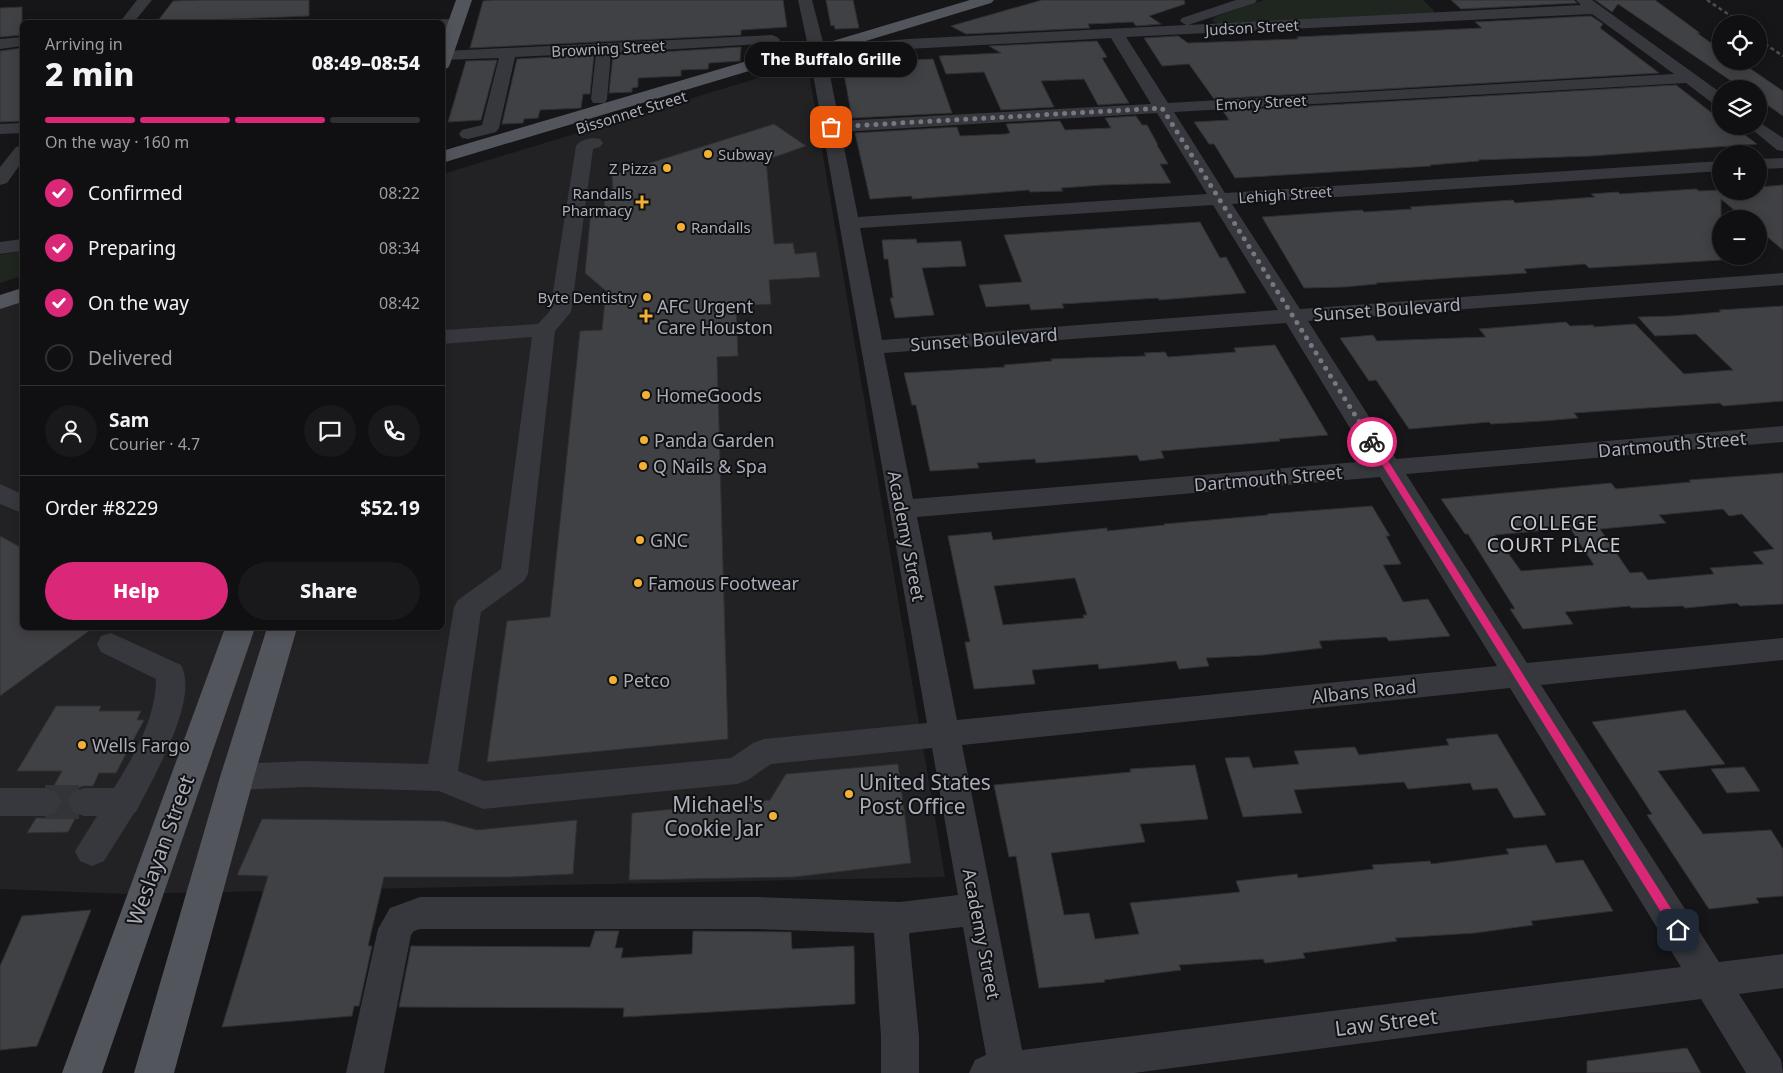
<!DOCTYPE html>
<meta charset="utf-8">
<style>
:root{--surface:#101012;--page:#19191b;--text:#f1f3f6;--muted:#9c9d9f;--line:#303032;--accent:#db2777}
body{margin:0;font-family:"Noto Sans",sans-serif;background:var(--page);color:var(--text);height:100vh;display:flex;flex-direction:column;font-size:19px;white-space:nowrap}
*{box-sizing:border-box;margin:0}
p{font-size:16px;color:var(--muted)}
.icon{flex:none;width:28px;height:28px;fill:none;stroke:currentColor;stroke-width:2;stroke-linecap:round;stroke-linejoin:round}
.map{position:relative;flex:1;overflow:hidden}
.sheet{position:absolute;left:20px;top:20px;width:425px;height:610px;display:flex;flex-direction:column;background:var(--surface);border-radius:8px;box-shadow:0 2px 12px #0003,0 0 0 1px var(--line)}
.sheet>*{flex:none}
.buttons{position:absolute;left:1712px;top:15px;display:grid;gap:10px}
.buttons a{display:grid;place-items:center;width:55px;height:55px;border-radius:50%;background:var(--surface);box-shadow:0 2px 12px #0003,0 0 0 1px var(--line);font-size:25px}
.pin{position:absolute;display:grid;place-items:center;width:42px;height:42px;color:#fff;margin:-21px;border-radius:10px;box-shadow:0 2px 8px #0006}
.courier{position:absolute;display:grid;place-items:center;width:50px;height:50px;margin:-25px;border:4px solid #db2777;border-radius:50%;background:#fff;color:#222;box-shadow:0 1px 6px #0007}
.bubble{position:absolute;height:35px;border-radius:18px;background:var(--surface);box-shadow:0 2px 12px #0003,0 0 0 1px var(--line);font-size:16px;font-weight:800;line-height:35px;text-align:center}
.summary em{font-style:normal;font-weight:800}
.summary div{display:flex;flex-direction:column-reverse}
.summary{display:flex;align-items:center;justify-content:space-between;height:85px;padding:0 25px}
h1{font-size:32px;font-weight:800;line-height:38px}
.bar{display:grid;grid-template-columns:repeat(4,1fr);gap:8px 5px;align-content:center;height:60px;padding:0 25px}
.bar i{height:6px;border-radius:4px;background:var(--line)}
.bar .current{background:var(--accent)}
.bar p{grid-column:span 4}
.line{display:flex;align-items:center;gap:12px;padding:0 25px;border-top:1px solid var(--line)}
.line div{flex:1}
.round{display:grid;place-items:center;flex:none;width:52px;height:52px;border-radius:26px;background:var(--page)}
ol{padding:0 25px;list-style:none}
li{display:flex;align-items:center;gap:15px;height:55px}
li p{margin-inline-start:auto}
li .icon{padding:5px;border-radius:50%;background:var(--accent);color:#fff;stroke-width:4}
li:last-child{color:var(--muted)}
li i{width:28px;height:28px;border:2px solid var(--line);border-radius:50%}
.cta{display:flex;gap:10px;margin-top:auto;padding:10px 25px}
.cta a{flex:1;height:58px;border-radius:30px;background:var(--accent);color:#fff;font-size:20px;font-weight:800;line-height:58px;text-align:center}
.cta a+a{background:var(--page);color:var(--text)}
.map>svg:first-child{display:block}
</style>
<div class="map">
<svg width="1783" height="1073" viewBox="0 0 1783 1073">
<rect width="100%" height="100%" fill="#161618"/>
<path fill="#222225" d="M794,67L805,68L809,73L945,877L127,894L0,889V308L22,301V628H442L443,174Z"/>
<g fill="#1e261f">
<path d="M1263,0H1423L1434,11L1433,13L1218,24L1212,21L1215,17Z"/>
<path d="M22,251V276L0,283V255Z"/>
</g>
<g fill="#404145" stroke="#303034" fill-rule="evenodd">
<path d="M200,0H309V16L157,22L173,1Z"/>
<path d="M494,0H783L787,27L741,30V35L470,48L483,1Z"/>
<path d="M826,0H853L859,28L835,29L834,25L831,26Z"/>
<path d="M1042,0H1184L1185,4L1149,16L1161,24L1136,26L1133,22L1088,24L1090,28L966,34L951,26Z"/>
<path d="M1451,0H1574L1577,3L1461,9Z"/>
<path d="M1595,0H1655L1700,33H1697L1721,50V61H1739L1783,91V116L1759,99V89H1743L1618,4L1612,12Z"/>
<path d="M22,7V35L0,37V8Z"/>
<path d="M1591,16L1603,24L1600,28L1659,73L1214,99L1189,64L1162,66L1144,38L1178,36L1188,43L1298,39L1297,37L1482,28L1475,22Z"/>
<path d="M1097,41L1107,57L1102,58L1129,103L1098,105L1084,79L1041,81L1054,107L1001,110L984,72L946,74L939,56L1001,53L989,46Z"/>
<path d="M741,47L740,61L709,63L708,69L681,70V76L638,78V87L632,88V92L609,93L613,55Z"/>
<path d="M22,48V121L0,122V51Z"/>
<path d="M594,55L590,94H583L581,108L540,110L538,118L524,119L523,123L502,124L517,59Z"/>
<path d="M889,59L890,61L933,59L952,113L852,118L844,74L852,73L849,60Z"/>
<path d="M497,60L481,120L448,122L466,61Z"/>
<path d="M1676,85L1721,120V126H1733L1757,144L1591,156L1478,160L1479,161L1430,165L1431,166L1235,178L1214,144H1209L1194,122L1229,120L1223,111Z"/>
<path d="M1136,116L1142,125H1147L1158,145H1157L1168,164H1160L1171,183L1102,185L1061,188L1063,191L1030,192L1029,190L912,199V196L870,199L855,133L957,127L960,136L1006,134L1010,133L1006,124L1060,121L1065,130L1111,128L1105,118Z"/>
<path d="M774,124L806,146L766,160L774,244L793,243L795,254L816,252L820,277L769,280L771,304L736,306L738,356L717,357L728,739L487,762L507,621L550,617L580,331L602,330L606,291L585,273L591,210H604L605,194L613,193L612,175Z"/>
<path d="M1783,185V250L1759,230V219H1745L1721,199V260L1589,268L1585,264L1524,269L1527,273L1376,283L1377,284L1344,287L1304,288L1262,217L1362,210L1364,212L1412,209L1410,207L1513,200L1515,203L1595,197L1591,194L1618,192L1620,194L1696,189L1699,191L1721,190V191H1759V187Z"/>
<path d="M1200,222L1220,258L1226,257L1246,293L1159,300L1158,298L1062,304L1064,308L1031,310L1029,304L986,307L979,285L1022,282L1004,235Z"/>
<path d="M916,239L917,243L961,241L966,266L922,268L934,315L895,318L890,298H893L888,259H884L882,240Z"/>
<path d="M1783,306V401L1723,406L1720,403L1574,413L1578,418L1543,421L1491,424L1489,422L1409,429L1376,380L1369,381L1340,338L1373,335L1377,341L1486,337L1479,329L1566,322L1570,326L1593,325L1594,327L1635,324L1684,374L1733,370L1696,334L1655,336L1638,317L1673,316L1721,312L1719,310Z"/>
<path d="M1275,345L1328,435L1279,439L1280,441L1161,451L1164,458L1140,461L1137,455L1036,463L1035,459L977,463L979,468L930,471L916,405H912L904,373L1005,367L1004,365L1052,361L1051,359L1146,356L1144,353L1165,352L1168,357L1236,352L1234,348Z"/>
<path d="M1783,473V604L1740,606L1737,603L1685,608L1683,606L1631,608L1630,606L1565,612L1573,624L1523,629L1510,609H1515L1468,534H1465L1441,499L1611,483L1616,489L1691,482L1689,480ZM1723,509L1729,516L1742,514L1774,549L1753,552L1764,564L1710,568L1714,574L1648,580L1642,572L1630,573L1600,529L1666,523L1659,515ZM1570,528L1594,565L1521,571L1495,535Z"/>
<path d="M1372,506L1390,536H1386L1401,564L1383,565L1403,602L1428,599L1450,636L1389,641L1386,637L1319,641L1322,648L1263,655L1206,658L1209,666L1179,669L1176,661L1099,669L1098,664L1032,670L1035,684L974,689L965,642H970L948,536L991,532L993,540L1107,528V531L1165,525L1164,524L1268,515L1267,514ZM1075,578L1087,615H1083L1084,618L1003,625L994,586Z"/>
<path d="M0,536L22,548V628H93L0,696Z"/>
<path d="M56,706H101L99,711H141L137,720H144L116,773H99L93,786H83L71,791L66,803L71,813L77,815L68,832L27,833L36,818H46L57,814L63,803L58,791L52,789L62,771H17Z"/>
<path d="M1685,710L1725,764L1658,771L1703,834L1771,830L1783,849V896L1756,898L1759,903L1709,909L1647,815L1652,814L1592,722Z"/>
<path d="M1497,734L1546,815L1514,818L1497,788L1473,790L1470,783L1408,789L1404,782L1294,790L1302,813L1243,817L1225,758L1249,757L1253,768L1299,764L1294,751L1355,747L1359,755L1449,745L1446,739Z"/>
<path d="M898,764L911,863L794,877L629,880L632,813L770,800L786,774Z"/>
<path d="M1195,765L1208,819L1140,824L1145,842L1051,853L1064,915L1089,913L1095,939L1139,934L1130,903L1240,892L1236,881L1297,874L1298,878L1374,869L1372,865L1430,861L1431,864L1509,854L1506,849L1546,845L1556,863L1583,860L1613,911L1531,921L1533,925L1475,933L1395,938L1397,941L1303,953L1305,958L1265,963L1263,959L1179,965L1181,970L1104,980L1105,982L1039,988L1016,856L1009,857L994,785L1131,772L1130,769Z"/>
<path d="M1744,767L1760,791L1727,793L1711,769Z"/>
<path d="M262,819L444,821L477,830L577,820L573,874L511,877H384L368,946H372L359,1006H354L352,1016L222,1027L268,876L237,875Z"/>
<path d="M91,910L37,1046L0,1050V966L22,916Z"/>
<path d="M595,931H619L615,948H623L621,958L692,954L693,931L791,932L792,949L854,946L855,1004L623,1017L624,1008L399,1007L411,946L590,947Z"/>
<path d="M1687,1048L1701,1073H1587V1061Z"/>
</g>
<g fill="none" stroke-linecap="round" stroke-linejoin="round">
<path stroke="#333438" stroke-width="34" stroke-dasharray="34 17" stroke-linecap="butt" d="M45,802H84"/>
<g fill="#37383d" fill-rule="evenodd">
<path d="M137,0H152L134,22H120Z"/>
<path d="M798,0H812L824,46L908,39L1186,25L1180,21L1182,18L1236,0H1257L1255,3L1188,25L1581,5L1576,0H1592L1721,93V106L1715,105L1686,83L1174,112L1225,193L1721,161V171L1232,204L1300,309L1783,273V285L1308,321L1396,459L1783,426V442L1406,474L1527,663L1783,638V660L1541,685L1719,962L1783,954V988L1739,994L1781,1060L1783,1073H1746L1701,999L1134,1073H969L975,1060L986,1055L963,927L910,933L909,935L919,1036V1073H881V1036L874,933L755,929H420L414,931L411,935L384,1073H346L378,929L390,908L420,897H755L900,902L958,895L932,748L771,764L748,780L737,784L483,809L439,791L304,787L237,790L226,786L221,777L226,768L237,764L304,761L428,764L454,607L458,600L501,569L532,337L442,344V330L538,324L550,311L576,146C581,139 592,137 600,139L603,143L600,147L593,149L571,312L555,331L528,574L524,581L481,612L458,771L484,781L731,758L753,743L764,739L927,723L809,51ZM1592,14L1674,74L1168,103L1126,37ZM1111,38L1151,104L839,121L826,55L908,49ZM1157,113L1207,194L858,217L841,132ZM1213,205L1278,310L882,340L860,228ZM1286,323L1370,461L913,499L884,353ZM1380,477L1497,666L957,720L917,517ZM1510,688L1681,967L1022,1050L962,745Z"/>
<path d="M442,19L461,20L463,23L461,26L442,27V22H435Z"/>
<path d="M772,35L777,37L780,40L777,43L611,53L607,99L605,103H593L591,99L596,53L515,57L499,128L496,132L468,139L462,138L459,134L462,130L482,125L499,58L442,60V52L445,51Z"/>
<path d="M22,37V46L0,49V39Z"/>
<path d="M1759,122L1783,138V151L1777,150L1748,126H1759Z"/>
<path d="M22,123V133L0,134V124Z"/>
<path d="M22,146V162L7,183L0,185V167L16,147Z"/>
<path d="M1783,158V168L1759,169V159Z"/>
<path d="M22,239V251L0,254V242Z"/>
<path d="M0,484L22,494V513L0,504Z"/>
<path d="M111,633L181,665C200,700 152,779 136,812L134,813L104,861L92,866L80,861L75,851L97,816H84L73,812L68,802L73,792L84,788H114C134,756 156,718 156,679L101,652L97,644L101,636Z"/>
<path d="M0,788H45L56,792L61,802L56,812L45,816H0Z"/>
</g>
<g fill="#53555c" fill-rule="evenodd">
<path d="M456,0H472L450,64L448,68L442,69V39Z"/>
<path d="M970,0H994L991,3L823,54L789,59L442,163V151L781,51L816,46Z"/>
<path d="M22,288V302L0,309V295Z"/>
<path d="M225,628H255L102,1073H62Z"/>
<path d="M267,628H297L254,777L174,1073H134L220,777Z"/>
</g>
<g stroke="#4a4c52" stroke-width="2.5" stroke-dasharray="4 3" stroke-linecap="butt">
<path d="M1707,0L1743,24"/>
<path d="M1759,40L1783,56"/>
</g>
</g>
<path fill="#db2777" d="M1372,439L1375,440L1682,926L1684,930L1682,933H1674L1368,442Z"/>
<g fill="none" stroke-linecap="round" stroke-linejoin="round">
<path stroke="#757880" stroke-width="5" stroke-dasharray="0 9" d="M831,127L1162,108L1372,442"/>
</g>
<g fill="#f2b134" stroke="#111113" stroke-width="2">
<circle cx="708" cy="154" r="5"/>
<circle cx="667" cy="168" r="5"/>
<path d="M639.5 194.5h5v5h5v5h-5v5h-5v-5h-5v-5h5z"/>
<circle cx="681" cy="227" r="5"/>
<circle cx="647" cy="297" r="5"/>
<path d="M643.5 308.5h5v5h5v5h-5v5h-5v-5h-5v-5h5z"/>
<circle cx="646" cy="395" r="5"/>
<circle cx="644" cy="440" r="5"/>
<circle cx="643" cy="466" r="5"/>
<circle cx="640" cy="540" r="5"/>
<circle cx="638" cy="583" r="5"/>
<circle cx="613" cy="680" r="5"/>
<circle cx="82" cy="745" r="5"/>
<circle cx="849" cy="794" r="5"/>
<circle cx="773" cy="816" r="5"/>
</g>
<g text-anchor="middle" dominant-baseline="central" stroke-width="4" stroke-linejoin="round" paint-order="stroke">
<g font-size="15" fill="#a8adb8" stroke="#111113">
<text transform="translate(1252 27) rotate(-3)">Judson Street</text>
<text transform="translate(608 48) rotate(-3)">Browning Street</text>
<text transform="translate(1261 102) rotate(-3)">Emory Street</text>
<text transform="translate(631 112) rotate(-17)">Bissonnet Street</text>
<text transform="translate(1285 194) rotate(-4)">Lehigh Street</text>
</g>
<g font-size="15" fill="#a8adb8" stroke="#111113" text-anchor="end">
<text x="718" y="154" text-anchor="start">Subway</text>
<text x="657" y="168">Z Pizza</text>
<text x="632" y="193">Randalls<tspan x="632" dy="17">Pharmacy</tspan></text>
<text x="691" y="227" text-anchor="start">Randalls</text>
<text x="637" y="297">Byte Dentistry</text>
</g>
<g font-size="18" fill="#a8adb8" stroke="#111113" text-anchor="start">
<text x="657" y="306">AFC Urgent<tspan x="657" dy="21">Care Houston</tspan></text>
<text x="656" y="395">HomeGoods</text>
<text x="654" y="440">Panda Garden</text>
<text x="653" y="466">Q Nails &amp; Spa</text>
<text x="650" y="540">GNC</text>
<text x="648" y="583">Famous Footwear</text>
<text x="623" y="680">Petco</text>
<text x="92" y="745">Wells Fargo</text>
</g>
<g font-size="18" fill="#a8adb8" stroke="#111113">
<text transform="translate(1387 309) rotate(-4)">Sunset Boulevard</text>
<text transform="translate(984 339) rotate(-4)">Sunset Boulevard</text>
<text transform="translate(1672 444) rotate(-5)">Dartmouth Street</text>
<text transform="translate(1268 478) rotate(-5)">Dartmouth Street</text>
<text transform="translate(907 536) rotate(79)">Academy Street</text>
<text transform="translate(1364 691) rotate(-6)">Albans Road</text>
<text transform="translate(982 934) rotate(79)">Academy Street</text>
</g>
<g font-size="19" letter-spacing="1" fill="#c9ccd4" stroke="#111113">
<text x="1554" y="523">COLLEGE<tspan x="1554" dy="22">COURT PLACE</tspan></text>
</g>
<g font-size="21" fill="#a8adb8" stroke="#111113" text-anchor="start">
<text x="859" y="782">United States<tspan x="859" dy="24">Post Office</tspan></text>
<text x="763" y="804" text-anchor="end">Michael's<tspan x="763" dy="24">Cookie Jar</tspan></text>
</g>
<g font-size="21" fill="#a8adb8" stroke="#111113">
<text transform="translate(160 850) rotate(-70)">Weslayan Street</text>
<text transform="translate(1386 1022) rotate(-7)">Law Street</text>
</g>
</g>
</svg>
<div class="buttons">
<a><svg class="icon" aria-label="locate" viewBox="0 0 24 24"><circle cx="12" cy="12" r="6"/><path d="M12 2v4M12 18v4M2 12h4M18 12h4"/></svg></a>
<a><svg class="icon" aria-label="layers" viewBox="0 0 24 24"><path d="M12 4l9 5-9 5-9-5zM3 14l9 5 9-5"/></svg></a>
<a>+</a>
<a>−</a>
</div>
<div class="pin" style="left:831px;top:127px;background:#ea580c"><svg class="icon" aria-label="bag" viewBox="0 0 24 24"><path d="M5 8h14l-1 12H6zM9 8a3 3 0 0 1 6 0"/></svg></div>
<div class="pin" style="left:1678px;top:930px;background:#1f2937"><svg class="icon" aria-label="home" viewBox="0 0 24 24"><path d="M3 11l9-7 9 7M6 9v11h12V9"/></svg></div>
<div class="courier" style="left:1372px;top:442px"><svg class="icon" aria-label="bike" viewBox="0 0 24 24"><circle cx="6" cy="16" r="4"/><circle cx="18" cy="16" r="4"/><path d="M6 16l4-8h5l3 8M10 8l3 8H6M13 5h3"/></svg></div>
<div class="bubble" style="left:745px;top:42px;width:172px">The Buffalo Grille</div>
<section class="sheet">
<div class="summary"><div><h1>2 min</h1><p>Arriving in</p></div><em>08:49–08:54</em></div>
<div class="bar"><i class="current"></i><i class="current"></i><i class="current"></i><i></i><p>On the way · 160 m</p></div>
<ol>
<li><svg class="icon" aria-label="check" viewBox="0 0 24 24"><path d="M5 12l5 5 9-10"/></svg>Confirmed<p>08:22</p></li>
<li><svg class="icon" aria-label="check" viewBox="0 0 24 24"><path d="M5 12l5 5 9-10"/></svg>Preparing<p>08:34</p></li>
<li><svg class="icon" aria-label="check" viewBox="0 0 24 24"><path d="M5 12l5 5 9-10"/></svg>On the way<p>08:42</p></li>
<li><i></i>Delivered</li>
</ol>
<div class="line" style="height:90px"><a class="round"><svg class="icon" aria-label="person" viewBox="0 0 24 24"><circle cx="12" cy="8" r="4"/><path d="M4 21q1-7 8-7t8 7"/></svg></a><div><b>Sam</b><p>Courier · 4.7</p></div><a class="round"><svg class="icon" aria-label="chat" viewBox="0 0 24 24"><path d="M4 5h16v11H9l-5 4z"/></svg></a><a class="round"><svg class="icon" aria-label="phone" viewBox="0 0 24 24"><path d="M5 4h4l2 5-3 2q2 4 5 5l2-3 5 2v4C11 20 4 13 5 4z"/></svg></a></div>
<div class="line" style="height:65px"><div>Order #8229</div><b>$52.19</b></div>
<div class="cta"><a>Help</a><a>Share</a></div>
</section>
</div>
